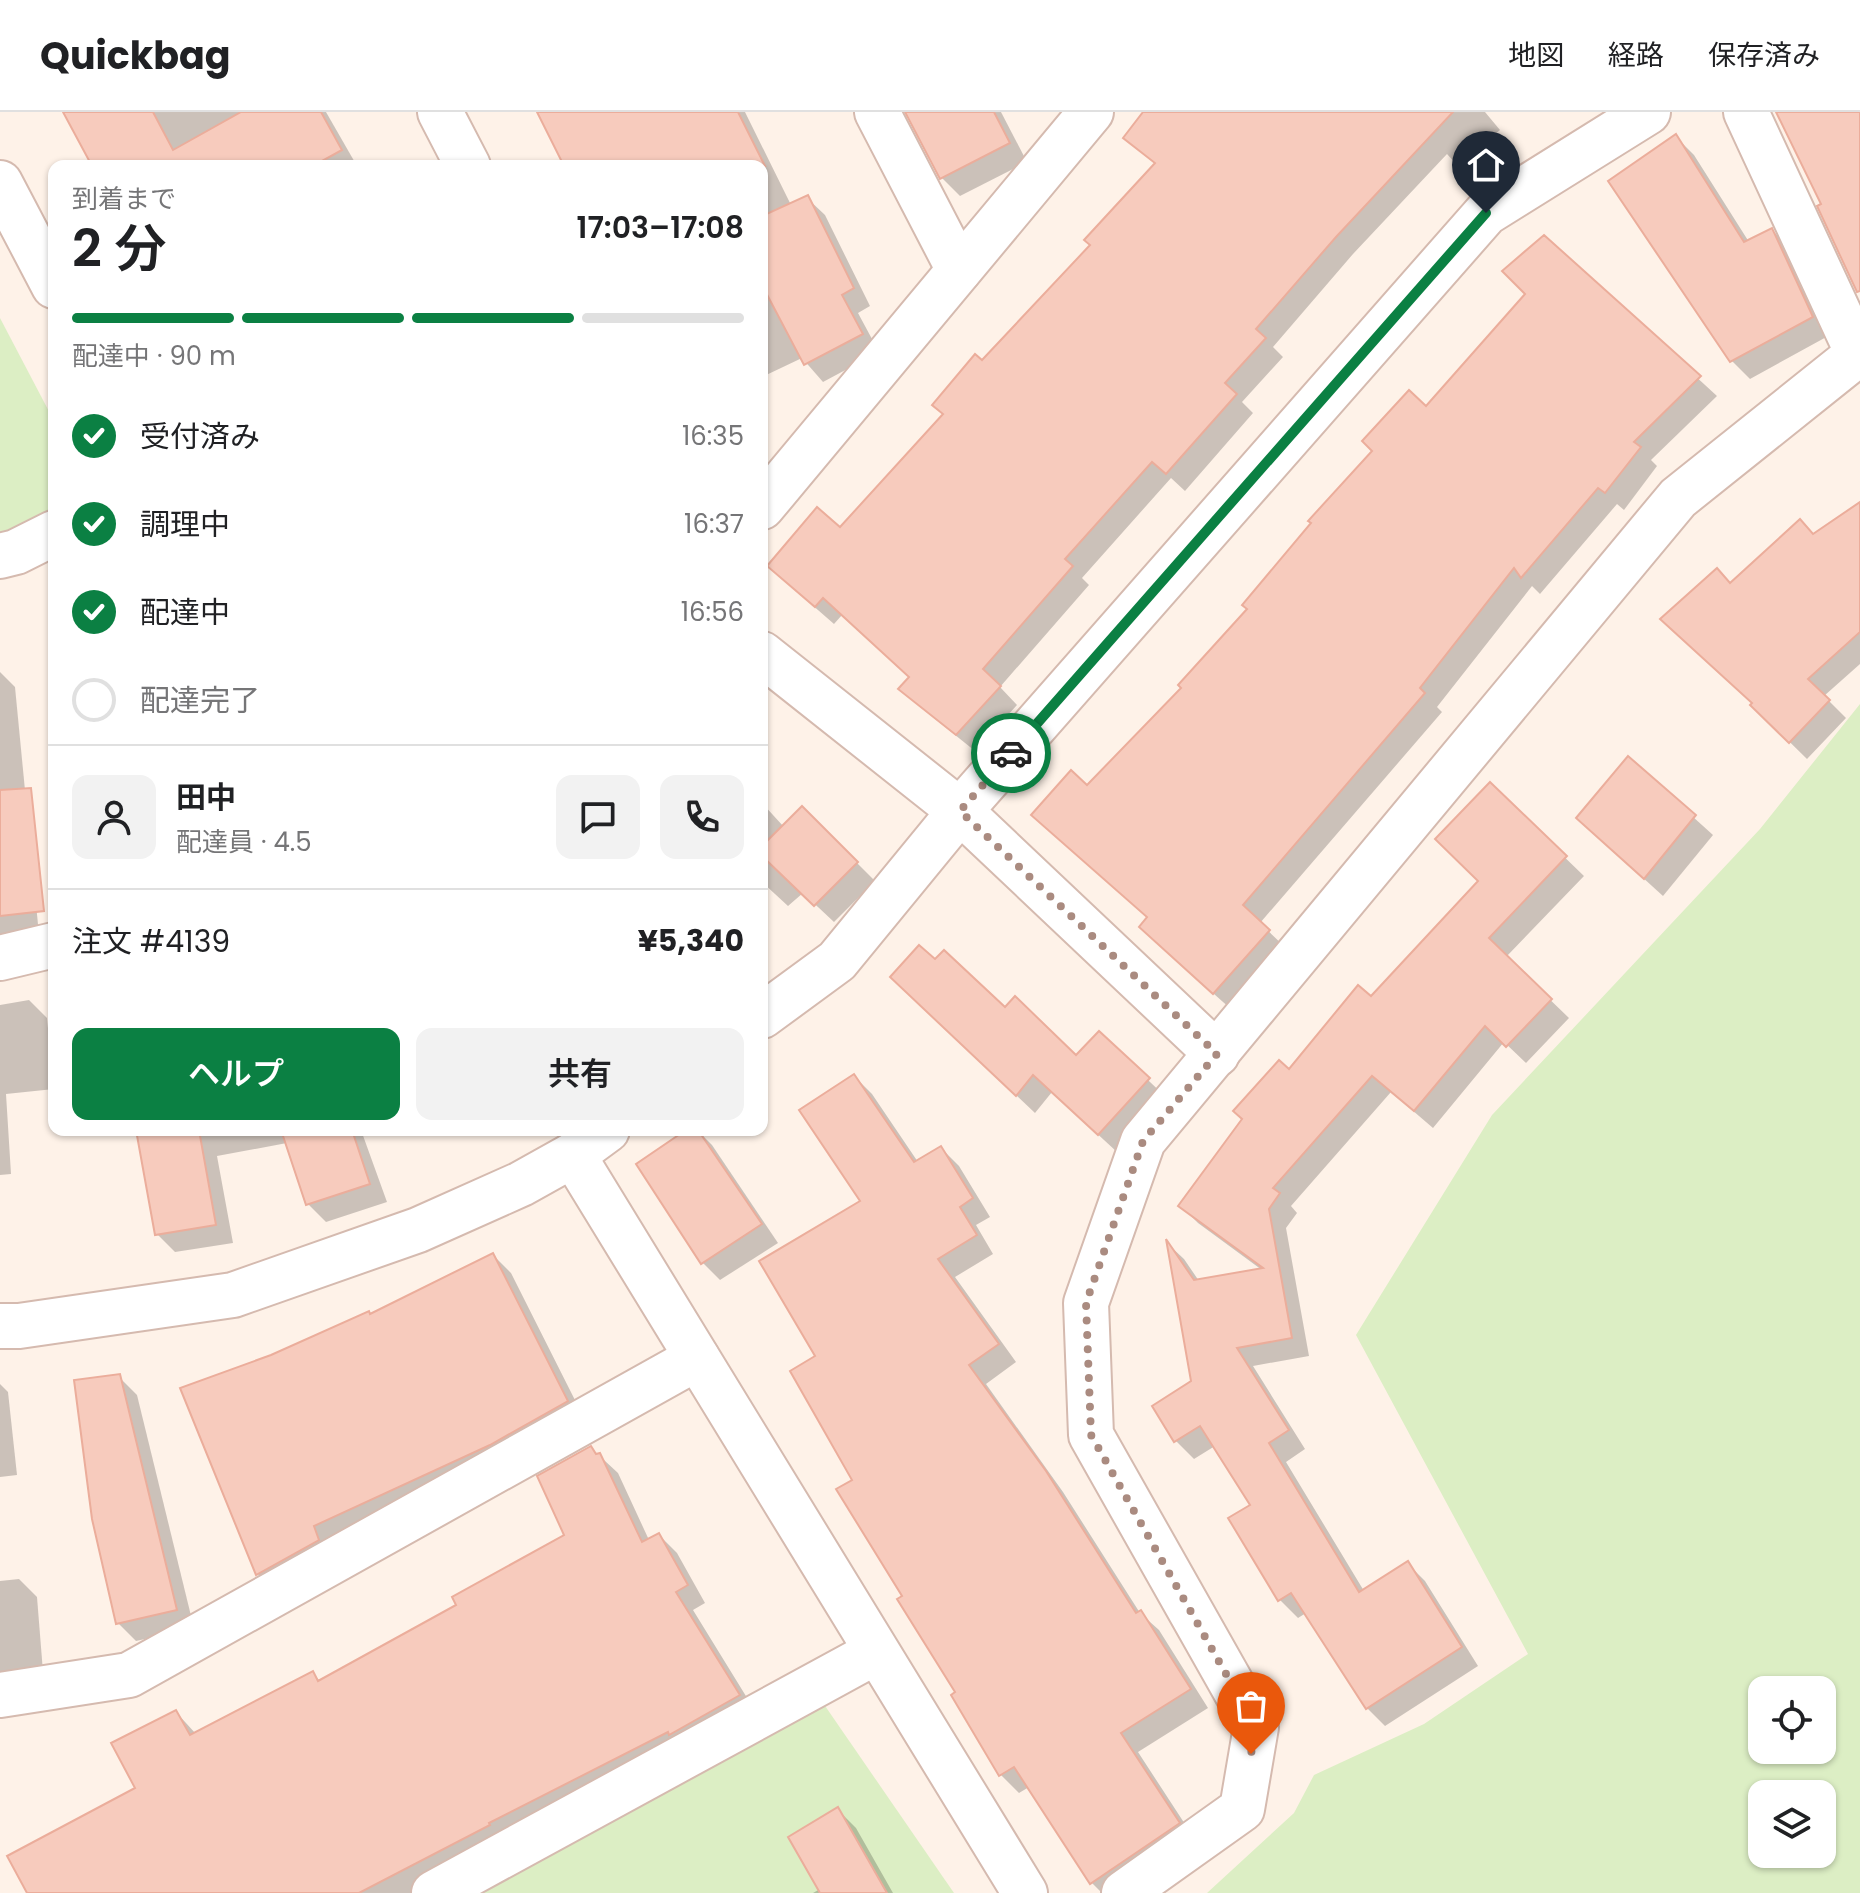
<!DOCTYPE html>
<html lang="ja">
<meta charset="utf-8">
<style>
:root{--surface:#fff;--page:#f2f2f2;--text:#202124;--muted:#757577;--line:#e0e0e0;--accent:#0b8043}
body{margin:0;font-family:Poppins,"Noto Sans JP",sans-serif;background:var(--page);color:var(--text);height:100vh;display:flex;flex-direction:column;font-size:30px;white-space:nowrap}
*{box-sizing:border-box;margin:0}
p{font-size:26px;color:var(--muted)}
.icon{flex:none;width:44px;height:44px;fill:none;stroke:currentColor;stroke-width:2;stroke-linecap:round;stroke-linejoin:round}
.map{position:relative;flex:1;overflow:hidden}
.panel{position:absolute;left:48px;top:48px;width:720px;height:976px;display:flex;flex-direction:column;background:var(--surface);border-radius:16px;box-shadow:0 2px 6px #0004}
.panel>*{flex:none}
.buttons{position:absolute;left:1748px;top:1564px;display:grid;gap:16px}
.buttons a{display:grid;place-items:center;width:88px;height:88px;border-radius:16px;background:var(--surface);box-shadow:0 2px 6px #0004;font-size:40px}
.pin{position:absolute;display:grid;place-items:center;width:68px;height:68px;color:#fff;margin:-82px -34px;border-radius:50% 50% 50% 0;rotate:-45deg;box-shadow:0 0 8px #0007}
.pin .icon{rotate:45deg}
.courier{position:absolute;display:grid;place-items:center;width:80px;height:80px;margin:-40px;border:6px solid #0b8043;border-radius:50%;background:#fff;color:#222;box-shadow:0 2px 10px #0007}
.head em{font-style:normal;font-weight:600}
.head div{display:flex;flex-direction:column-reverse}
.head{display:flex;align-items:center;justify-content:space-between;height:136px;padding:0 24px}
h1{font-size:52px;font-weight:600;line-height:60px}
.bar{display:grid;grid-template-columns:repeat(4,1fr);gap:12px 8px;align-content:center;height:96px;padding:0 24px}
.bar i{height:10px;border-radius:6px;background:var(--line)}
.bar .selected{background:var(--accent)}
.bar p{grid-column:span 4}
.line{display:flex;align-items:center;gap:20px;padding:0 24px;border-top:2px solid var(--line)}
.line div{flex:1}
.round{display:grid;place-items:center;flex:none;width:84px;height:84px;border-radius:16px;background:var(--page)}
ol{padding:0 24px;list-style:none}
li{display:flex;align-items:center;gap:24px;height:88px}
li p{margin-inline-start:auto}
li .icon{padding:8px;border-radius:50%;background:var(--accent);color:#fff;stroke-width:4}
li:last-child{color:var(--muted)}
li i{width:44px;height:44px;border:4px solid var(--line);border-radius:50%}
.action{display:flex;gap:16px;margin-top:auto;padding:16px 24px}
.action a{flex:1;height:92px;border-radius:16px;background:var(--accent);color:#fff;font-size:32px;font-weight:600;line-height:92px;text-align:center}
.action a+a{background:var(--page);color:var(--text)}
header{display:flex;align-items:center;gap:48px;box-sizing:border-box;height:112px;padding:0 40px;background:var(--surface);border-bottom:2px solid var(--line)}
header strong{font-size:38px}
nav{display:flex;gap:44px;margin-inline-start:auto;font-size:28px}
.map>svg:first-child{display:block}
</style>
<header>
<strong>Quickbag</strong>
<nav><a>地図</a><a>経路</a><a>保存済み</a></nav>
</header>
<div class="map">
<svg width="1860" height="1781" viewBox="0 0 1860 1781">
<rect width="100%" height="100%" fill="#fef2e8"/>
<g fill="#dceec4" fill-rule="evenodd">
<path d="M0,206L54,309V414L0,441Z"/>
<path d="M1860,592V1781H1207L1294,1701L1314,1663L1424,1612L1528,1542L1356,1223L1492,1003L1760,717ZM1822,1578V1638H1762V1578ZM1822,1682V1742H1762V1682Z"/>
<path d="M812,1575L954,1781H436Z"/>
</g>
<g fill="#0003">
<path d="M66,0H326L357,54H95Z"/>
<path d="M539,0H745L791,93L807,86L825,103L870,194L858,201L879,240L823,270L802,246L762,265V54H566Z"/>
<path d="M907,0H1001L1027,50L960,84L942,66Z"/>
<path d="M1146,0H1485L1500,18L1458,54L1447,42L1353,142L1273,235L1283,245L1242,290L1253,301L1185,379L1171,366L1082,466L1089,473L1000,575L1017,593L975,639L919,594L901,577L911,566L842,503L834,512L787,471L945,303L982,251L1092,133L1156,53L1126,26Z"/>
<path d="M1676,25L1694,43L1749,130L1772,118L1790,136L1830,223L1750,267L1732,249L1610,70Z"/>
<path d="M1544,125L1717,284L1651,348L1657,354L1624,398L1617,392L1540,482L1532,474L1437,595L1442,600L1260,811L1287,837L1232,898L1159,833L1087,675L1184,576L1528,182Z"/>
<path d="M1860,393V552L1824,584L1846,606L1807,647L1752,593L1731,473Z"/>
<path d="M54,536V566L48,538Z"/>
<path d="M0,560L15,575L40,833L0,848Z"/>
<path d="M1629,647L1713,723L1663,784L1597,724Z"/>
<path d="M1490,673L1584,764L1506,845L1569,906L1526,951L1504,930L1433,1016L1391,980L1291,1094L1297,1101L1286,1116L1309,1244L1253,1254L1305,1337L1286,1350L1364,1479L1407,1451L1425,1469L1478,1554L1385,1614L1367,1596L1306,1501L1298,1506L1280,1488L1231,1407L1253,1393L1215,1334L1194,1347L1176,1329L1193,1270L1169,1133L1184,1147L1199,1169L1262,1158L1198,1111L1180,1093L1289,960L1371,886L1481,770Z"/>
<path d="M762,691L784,715L802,696L875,769L834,810L803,781L788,794L762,770Z"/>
<path d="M911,883L1005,898L1076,946L1099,922L1167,986L1117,1040L1052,980L1035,1001Z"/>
<path d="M29,888L47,906L54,977L6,982L11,1062L0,1063V893Z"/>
<path d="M854,964L872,982L918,1050L941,1036L959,1054L990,1105L976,1113L993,1142L955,1165L1016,1250L986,1272L1063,1380L1140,1501L1159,1518L1208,1596L1138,1640L1196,1729L1121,1781H1102L1092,1771L1029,1675L1019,1681L1001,1663L904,1484L854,1368L818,1245L862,1090Z"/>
<path d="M137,1018H361L387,1090L326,1110L308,1092L287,1031L217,1044L233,1131L175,1140L157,1122Z"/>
<path d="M689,1018H697L712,1033L778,1131L720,1168L702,1150Z"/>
<path d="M493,1143L511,1161L585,1308L276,1480L258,1462L183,1278L371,1204Z"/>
<path d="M119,1265L137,1283L194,1516L136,1529L118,1511Z"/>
<path d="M0,1272L8,1280L17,1363L0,1365Z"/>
<path d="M591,1336L618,1361L649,1428L659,1423L677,1441L705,1491L693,1498L757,1602L411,1781H29L137,1677L176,1600L196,1622L312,1561L321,1570L459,1494L567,1424Z"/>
<path d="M19,1467L37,1485L43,1560L0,1563V1469Z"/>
<path d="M838,1698L856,1716L893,1781H813L820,1777Z"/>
</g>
<g fill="#f7cbbd" stroke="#ebad9b" stroke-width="2">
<path d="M63,0H153L173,38L241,0H321L342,38L313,54H92Z"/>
<path d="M537,0H738L765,54H564Z"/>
<path d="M905,0H994L1010,31L940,67Z"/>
<path d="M1143,0H1453L1336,125L1256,217L1266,226L1225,271L1237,282L1166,362L1152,350L1065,447L1073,454L983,557L1001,574L956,623L898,577L909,565L823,486L815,495L767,454L817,395L840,415L943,302L932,293L975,242L982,248L1090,133L1084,128L1155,51L1123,26Z"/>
<path d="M1776,0H1860V179L1857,180L1817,94L1821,92Z"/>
<path d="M1676,22L1744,130L1772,116L1813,205L1730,250L1608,69Z"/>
<path d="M808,83L854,176L842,183L863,222L804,253L762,173V104Z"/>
<path d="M1544,123L1701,264L1634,330L1641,335L1605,381L1598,376L1521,466L1514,456L1420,576L1425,581L1243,793L1270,818L1213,882L1139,815L1147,805L1031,703L1071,658L1087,673L1181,576L1178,573L1247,497L1242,493L1311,411L1308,409L1372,339L1362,329L1409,278L1426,294L1525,182L1502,159Z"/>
<path d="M1860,390V520L1808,567L1830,588L1789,631L1750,593L1752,591L1660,507L1717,456L1730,471L1800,407L1813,422Z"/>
<path d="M1628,644L1696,703L1644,767L1576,706Z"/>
<path d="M1490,670L1567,744L1489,826L1552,887L1506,935L1485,914L1414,999L1372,964L1273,1076L1280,1081L1269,1097L1292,1226L1237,1236L1289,1318L1269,1331L1359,1480L1408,1449L1462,1535L1366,1597L1291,1481L1278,1489L1228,1406L1250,1393L1200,1314L1174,1330L1152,1294L1191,1269L1166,1127L1194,1168L1263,1156L1178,1094L1242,1007L1233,999L1279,948L1289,957L1358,873L1371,884L1478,769L1435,727Z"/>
<path d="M31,676L44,799L0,804V678Z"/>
<path d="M802,694L858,750L814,794L762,744V734Z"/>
<path d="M919,833L935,847L944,838L1005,895L1015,884L1076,943L1099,919L1150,966L1098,1023L1033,963L1016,984L890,865Z"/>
<path d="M854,962L914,1050L941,1034L973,1086L960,1095L977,1123L938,1147L999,1232L969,1253L1046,1359L1136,1501L1141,1498L1191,1577L1121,1621L1180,1711L1090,1772L1014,1655L999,1664L951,1583L955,1580L897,1487L902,1484L836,1377L852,1368L790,1259L815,1244L759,1149L860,1089L799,998Z"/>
<path d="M136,1018H199L216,1113L155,1123Z"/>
<path d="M281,1018H352L370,1072L306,1093Z"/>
<path d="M686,1018H698L762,1112L701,1152L636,1052Z"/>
<path d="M493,1141L568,1289L490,1333L314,1414L319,1428L256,1463L180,1276L271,1243L369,1199L370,1202Z"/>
<path d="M120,1262L177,1498L116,1512L92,1407L74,1268Z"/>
<path d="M591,1334L596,1342L600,1341L642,1430L659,1421L688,1473L676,1480L740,1583L669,1623L668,1620L489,1711L490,1713L359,1781H27L7,1744L135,1676L111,1631L176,1598L190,1623L313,1559L318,1569L456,1493L452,1485L564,1423L537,1364Z"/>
<path d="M838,1695L887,1781H820L788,1725Z"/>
</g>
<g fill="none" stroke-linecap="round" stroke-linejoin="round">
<defs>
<g id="minor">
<path d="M440,0L468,54"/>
<path d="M877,0L959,158"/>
<path d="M0,71L54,174"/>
<path d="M762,395L1091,0"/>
<path d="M0,444L16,440L54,421"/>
<path d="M762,542L960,699L1217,942"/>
<path d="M0,846L54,833"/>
<path d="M762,904L837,849L960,699L1486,101L1648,0"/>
<path d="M573,1043L1025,1781"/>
<path d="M0,1214H19L233,1183L418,1118L521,1072L573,1043L607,1018"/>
<path d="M0,1583L129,1563L697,1246"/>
<path d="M434,1781L876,1540"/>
<path d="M1124,1781L1242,1697L1256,1615L1091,1323L1086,1191L1143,1029L1678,386L1858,242L1746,0"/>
</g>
</defs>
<use href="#minor" stroke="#d5baaf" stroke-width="48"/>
<use href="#minor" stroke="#fff" stroke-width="44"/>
</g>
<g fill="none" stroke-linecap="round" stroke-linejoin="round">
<path stroke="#aa8b80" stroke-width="8" stroke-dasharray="0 14.4" d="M1011,641L960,699L1217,942L1143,1029L1086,1191L1091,1323L1256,1615L1251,1642"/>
<path stroke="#0b8043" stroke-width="10" d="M1011,641L1486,101"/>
</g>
</svg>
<div class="buttons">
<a><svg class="icon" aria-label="locate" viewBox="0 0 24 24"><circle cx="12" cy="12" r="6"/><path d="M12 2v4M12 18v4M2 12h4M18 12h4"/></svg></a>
<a><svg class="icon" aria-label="layers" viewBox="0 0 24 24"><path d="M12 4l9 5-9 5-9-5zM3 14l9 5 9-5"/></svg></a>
</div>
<div class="pin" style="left:1251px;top:1642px;background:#ea580c"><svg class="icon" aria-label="bag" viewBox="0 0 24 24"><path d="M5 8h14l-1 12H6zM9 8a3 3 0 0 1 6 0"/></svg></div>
<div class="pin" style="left:1486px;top:101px;background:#1f2937"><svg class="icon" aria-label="home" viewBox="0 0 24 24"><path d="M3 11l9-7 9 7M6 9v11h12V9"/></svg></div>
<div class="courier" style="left:1011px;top:641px"><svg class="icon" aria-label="car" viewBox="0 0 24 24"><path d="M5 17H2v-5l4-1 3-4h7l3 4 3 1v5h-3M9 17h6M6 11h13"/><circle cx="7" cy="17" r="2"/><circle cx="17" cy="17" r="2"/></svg></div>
<section class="panel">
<div class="head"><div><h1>2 分</h1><p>到着まで</p></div><em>17:03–17:08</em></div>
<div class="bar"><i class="selected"></i><i class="selected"></i><i class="selected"></i><i></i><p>配達中 · 90 m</p></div>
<ol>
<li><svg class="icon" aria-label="check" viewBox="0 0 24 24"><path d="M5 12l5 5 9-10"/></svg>受付済み<p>16:35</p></li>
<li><svg class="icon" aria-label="check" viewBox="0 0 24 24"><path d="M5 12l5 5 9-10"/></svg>調理中<p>16:37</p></li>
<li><svg class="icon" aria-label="check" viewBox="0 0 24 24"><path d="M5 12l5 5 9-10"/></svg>配達中<p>16:56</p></li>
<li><i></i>配達完了</li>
</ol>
<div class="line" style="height:144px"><a class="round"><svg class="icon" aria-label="person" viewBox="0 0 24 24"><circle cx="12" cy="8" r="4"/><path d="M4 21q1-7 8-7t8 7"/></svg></a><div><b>田中</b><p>配達員 · 4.5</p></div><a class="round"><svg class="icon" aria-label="chat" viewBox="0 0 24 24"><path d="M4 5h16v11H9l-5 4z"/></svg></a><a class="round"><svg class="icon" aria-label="phone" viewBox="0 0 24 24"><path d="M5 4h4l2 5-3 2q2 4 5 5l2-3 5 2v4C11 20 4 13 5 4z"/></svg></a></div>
<div class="line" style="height:104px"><div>注文 #4139</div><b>¥5,340</b></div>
<div class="action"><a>ヘルプ</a><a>共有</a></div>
</section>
</div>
